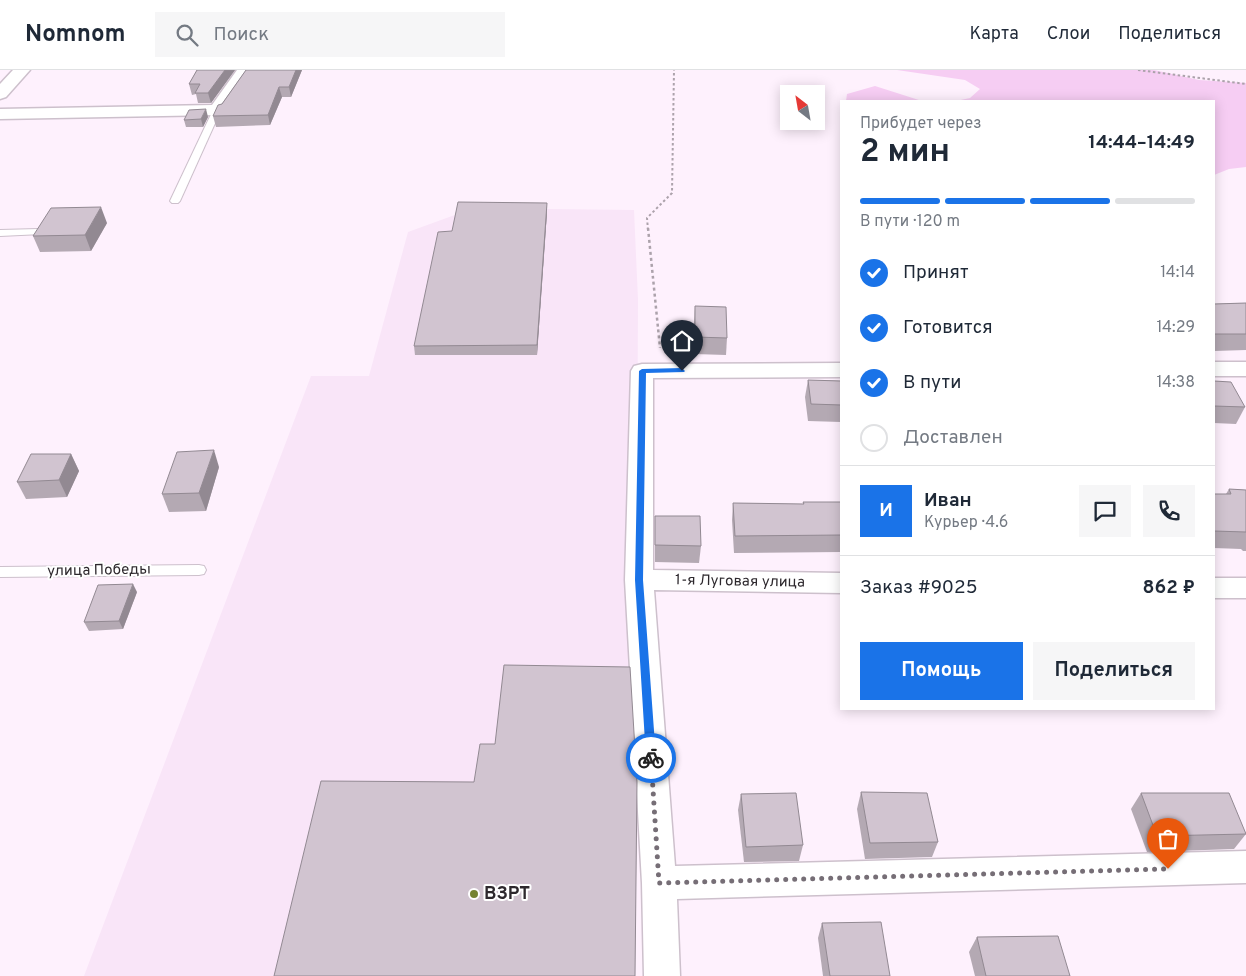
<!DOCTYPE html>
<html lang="ru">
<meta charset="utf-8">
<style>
:root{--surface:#fff;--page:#f6f6f7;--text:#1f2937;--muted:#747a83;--line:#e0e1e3;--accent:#1a73e8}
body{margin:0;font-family:Overpass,sans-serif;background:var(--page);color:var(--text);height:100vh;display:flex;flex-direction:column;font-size:19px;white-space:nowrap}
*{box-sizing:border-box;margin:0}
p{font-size:16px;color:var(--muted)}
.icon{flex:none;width:28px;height:28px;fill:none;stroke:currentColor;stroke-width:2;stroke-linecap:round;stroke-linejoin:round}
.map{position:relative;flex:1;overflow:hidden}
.details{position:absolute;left:840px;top:30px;width:375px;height:610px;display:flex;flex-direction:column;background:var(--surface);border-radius:0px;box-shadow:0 2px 12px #0003}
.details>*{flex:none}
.needle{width:32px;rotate:329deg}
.fabs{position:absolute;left:780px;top:15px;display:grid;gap:10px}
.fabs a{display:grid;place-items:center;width:45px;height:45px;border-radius:0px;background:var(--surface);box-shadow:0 2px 12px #0003;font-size:25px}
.pin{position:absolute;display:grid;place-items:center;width:42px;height:42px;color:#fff;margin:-51px -21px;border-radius:50% 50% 50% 0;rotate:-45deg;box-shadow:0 0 5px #0007}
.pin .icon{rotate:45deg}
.courier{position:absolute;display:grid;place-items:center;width:50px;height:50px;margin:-25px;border:4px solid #1a73e8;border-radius:50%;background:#fff;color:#222;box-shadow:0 1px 6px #0007}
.summary em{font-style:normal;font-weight:700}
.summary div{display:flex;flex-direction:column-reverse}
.summary{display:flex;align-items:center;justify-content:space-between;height:85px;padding:0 20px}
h1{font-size:32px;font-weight:700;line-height:38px}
.bar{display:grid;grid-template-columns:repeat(4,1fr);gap:8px 5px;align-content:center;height:60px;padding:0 20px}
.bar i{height:6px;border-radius:4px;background:var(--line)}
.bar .selected{background:var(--accent)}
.bar p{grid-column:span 4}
.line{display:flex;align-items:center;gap:12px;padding:0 20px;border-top:1px solid var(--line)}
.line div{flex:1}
.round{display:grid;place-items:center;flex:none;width:52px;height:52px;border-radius:0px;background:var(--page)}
ol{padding:0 20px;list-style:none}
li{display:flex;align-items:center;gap:15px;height:55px}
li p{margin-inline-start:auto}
li .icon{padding:5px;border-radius:50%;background:var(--accent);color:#fff;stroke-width:4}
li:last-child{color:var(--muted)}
li i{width:28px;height:28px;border:2px solid var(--line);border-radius:50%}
.action{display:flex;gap:10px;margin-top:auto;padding:10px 20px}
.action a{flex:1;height:58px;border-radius:0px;background:var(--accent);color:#fff;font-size:20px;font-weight:700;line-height:58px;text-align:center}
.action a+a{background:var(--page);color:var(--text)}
header{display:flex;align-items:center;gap:30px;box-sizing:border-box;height:70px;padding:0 25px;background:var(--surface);border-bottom:1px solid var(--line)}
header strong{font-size:24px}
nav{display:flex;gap:28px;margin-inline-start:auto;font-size:18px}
.search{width:350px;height:45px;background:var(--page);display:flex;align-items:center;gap:12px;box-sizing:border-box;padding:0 18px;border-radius:0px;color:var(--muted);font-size:19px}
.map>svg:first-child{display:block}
</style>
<header>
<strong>Nomnom</strong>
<div class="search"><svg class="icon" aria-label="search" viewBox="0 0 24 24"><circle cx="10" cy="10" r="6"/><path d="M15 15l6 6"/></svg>Поиск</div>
<nav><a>Карта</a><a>Слои</a><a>Поделиться</a></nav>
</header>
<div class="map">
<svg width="1246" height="906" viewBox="0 0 1246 906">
<rect width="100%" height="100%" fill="#fef1fd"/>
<path fill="#f9e5f8" d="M474,138L634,140L638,230L635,906H84L311,306H369L408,162Z"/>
<g fill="#f6cdf3">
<path d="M897,0H1154L1199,10L1246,13V97L1229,99L1214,105V31H956L970,28L980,19L965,10Z"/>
<path d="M875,16L922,31H846L847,24Z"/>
</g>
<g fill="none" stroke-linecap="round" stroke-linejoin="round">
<defs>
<g id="lane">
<path d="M217,37L221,40L180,131L178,133H172L170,131L213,40Z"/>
<path d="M38,159L42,160V164L0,166V160Z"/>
<path d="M199,495L204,496L206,500L204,504L199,505L0,507V497Z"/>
</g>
<g id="street">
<path d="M13,0H30L6,27L0,29V14Z"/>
<path d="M237,0H253L223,43L217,45L0,49V39L212,35Z"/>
<rect x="1214" y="292" width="32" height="14"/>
<path d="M841,293V307L653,308V500L841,503V523L654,520L675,796L1246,781V813L677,829L680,906H644L642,813L625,510L631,301L634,296L642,294Z"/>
<rect x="1214" y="508" width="32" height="20"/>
</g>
</defs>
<use href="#lane" stroke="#cdc0cc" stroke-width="2"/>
<use href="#street" stroke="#cdc0cc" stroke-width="3"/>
<g stroke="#aca2ab" stroke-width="2" stroke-dasharray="2.5 2.5" stroke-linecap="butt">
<path d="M1138,0L1246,14"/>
<path d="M648,160L647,148L672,123L674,0"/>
</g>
<path stroke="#aca2ab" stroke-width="2.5" stroke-dasharray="3 3" stroke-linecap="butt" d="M648,158L660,278"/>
<use href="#lane" fill="#fff" fill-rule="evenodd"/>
<use href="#street" fill="#fff" fill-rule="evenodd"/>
</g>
<g fill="#b4a9b3">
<path d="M197,0H235L211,33H198L196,24L192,25L189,14Z"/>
<path d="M246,0H302L291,27H282L270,55L216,57L213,46Z"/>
<path d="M208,47L203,57H186L184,50Z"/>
<path d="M547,142L537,285H415L414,276L452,161Z"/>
<path d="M107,153L91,181L40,182L33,166Z"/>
<path d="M1246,233V280L1214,281V234Z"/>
<path d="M695,236L727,268L726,285L694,284V253Z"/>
<path d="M808,310L841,311V352L808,351L805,327Z"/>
<path d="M1214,311L1245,337L1236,354L1214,353Z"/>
<path d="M71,384L79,401L67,427L26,429L17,412Z"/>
<path d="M219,397L206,441L169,442L162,424Z"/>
<path d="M1229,419L1246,420V481H1243L1241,479L1214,478V424H1226Z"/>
<path d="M803,432H841V482L734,483L732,450L733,433L803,434Z"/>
<path d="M655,446L701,476L699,493L655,492Z"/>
<path d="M137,522L123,559L89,561L84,552Z"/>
<path d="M861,722L938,772L932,787L865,789L857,739Z"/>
<path d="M1141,723L1246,763V764L1234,779L1147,782L1131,739Z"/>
<path d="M741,724L803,775L799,791L744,792L738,740Z"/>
<path d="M822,853L890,906H823L818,868Z"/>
<path d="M977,867L1070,906H975L969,882Z"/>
</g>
<g fill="#928992">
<path d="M225,0H235L211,33L208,23Z"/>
<path d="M296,0H302L291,27L289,17Z"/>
<path d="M279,17L282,27L270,55L268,45Z"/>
<path d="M206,39L208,47L203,57L201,49Z"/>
<path d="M547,133V142L537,285V275Z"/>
<path d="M101,137L107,153L91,181L85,165Z"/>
<path d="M214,380L219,397L206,441L199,423Z"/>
<path d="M71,384L79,401L67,427L59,410Z"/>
<path d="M133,514L137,522L123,559L119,551Z"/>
</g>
<g fill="#d1c4d0" stroke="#928992">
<path d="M197,0H225L208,23H195L200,14H189Z"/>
<path d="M246,0H296L289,17H279L268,45L213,46L218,35L222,34Z"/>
<path d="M206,39L201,49L184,50L189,40Z"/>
<path d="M458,132L547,133L537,275L414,276L438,162L452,161Z"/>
<path d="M101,137L85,165L33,166L51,138Z"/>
<path d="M1246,233V264H1214V234Z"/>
<path d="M695,236L726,237L727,268L695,267Z"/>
<path d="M808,310L841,311V335L811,334Z"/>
<path d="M1214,311L1231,312L1245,337L1214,336Z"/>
<path d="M214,380L199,423L162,424L177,382Z"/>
<path d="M31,384H71L59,410L17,412Z"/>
<path d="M1229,419L1246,420V462L1214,461V424H1231Z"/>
<path d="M803,432H841V465L735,466L733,433L804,434Z"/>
<path d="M655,446H700L701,476L655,475Z"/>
<path d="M133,514L119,551L84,552L98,515Z"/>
<path d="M504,595L630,597L637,712L635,906H274L321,711L474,712L480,674H495Z"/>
<path d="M861,722L927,723L938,772L870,773Z"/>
<path d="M796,723L803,775L746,777L741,724Z"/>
<path d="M1141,723H1229L1246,764L1157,766Z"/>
<path d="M881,852L890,906H830L822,853Z"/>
<path d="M1058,866L1070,906H986L977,867Z"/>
</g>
<path fill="#1a73e8" d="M682,298L685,301L684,302L646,303L643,510L656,688L651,693L646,688L635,510L639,301L642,299Z"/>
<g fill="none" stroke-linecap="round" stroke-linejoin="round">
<path stroke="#766e76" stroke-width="5" stroke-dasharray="0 9" d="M651,688L659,813L1168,799"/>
</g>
<circle fill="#758331" stroke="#fff" stroke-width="2" cx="474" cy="824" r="5"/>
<g text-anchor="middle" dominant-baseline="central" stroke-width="4" stroke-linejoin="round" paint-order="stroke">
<g font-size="15" fill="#2d282d" stroke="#fff">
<text transform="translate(99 501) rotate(-1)">улица Победы</text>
<text transform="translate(740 512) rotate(1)">1-я Луговая улица</text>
</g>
<g font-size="18" font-weight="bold" fill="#2d282d" stroke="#fff" text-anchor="start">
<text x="484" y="824">ВЗРТ</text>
</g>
</g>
</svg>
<div class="fabs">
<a><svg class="needle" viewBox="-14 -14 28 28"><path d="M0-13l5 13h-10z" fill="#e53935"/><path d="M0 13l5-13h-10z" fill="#747a83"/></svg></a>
</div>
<div class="pin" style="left:1168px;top:799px;background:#ea580c"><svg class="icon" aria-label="bag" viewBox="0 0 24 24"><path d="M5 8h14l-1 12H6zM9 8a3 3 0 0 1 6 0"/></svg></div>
<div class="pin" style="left:682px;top:301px;background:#1f2937"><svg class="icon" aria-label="home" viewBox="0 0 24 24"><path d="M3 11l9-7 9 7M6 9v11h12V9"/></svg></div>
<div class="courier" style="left:651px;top:688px"><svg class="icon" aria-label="bike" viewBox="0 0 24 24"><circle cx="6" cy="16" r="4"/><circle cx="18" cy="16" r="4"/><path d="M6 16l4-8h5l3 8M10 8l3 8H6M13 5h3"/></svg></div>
<section class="details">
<div class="summary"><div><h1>2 мин</h1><p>Прибудет через</p></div><em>14:44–14:49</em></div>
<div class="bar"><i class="selected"></i><i class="selected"></i><i class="selected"></i><i></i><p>В пути · 120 m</p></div>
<ol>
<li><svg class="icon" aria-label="check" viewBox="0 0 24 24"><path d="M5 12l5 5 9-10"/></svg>Принят<p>14:14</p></li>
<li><svg class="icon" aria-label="check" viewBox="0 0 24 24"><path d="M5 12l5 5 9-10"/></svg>Готовится<p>14:29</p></li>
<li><svg class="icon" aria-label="check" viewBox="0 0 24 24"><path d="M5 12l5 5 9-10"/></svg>В пути<p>14:38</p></li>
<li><i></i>Доставлен</li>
</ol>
<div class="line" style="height:90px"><b class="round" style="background:var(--accent);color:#fff">И</b><div><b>Иван</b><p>Курьер · 4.6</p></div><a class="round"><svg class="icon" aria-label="chat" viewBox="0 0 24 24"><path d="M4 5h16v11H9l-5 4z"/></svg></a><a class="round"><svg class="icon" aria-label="phone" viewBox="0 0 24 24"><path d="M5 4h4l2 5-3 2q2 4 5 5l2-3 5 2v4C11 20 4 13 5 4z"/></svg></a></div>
<div class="line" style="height:65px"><div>Заказ #9025</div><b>862 ₽</b></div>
<div class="action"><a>Помощь</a><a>Поделиться</a></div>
</section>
</div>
